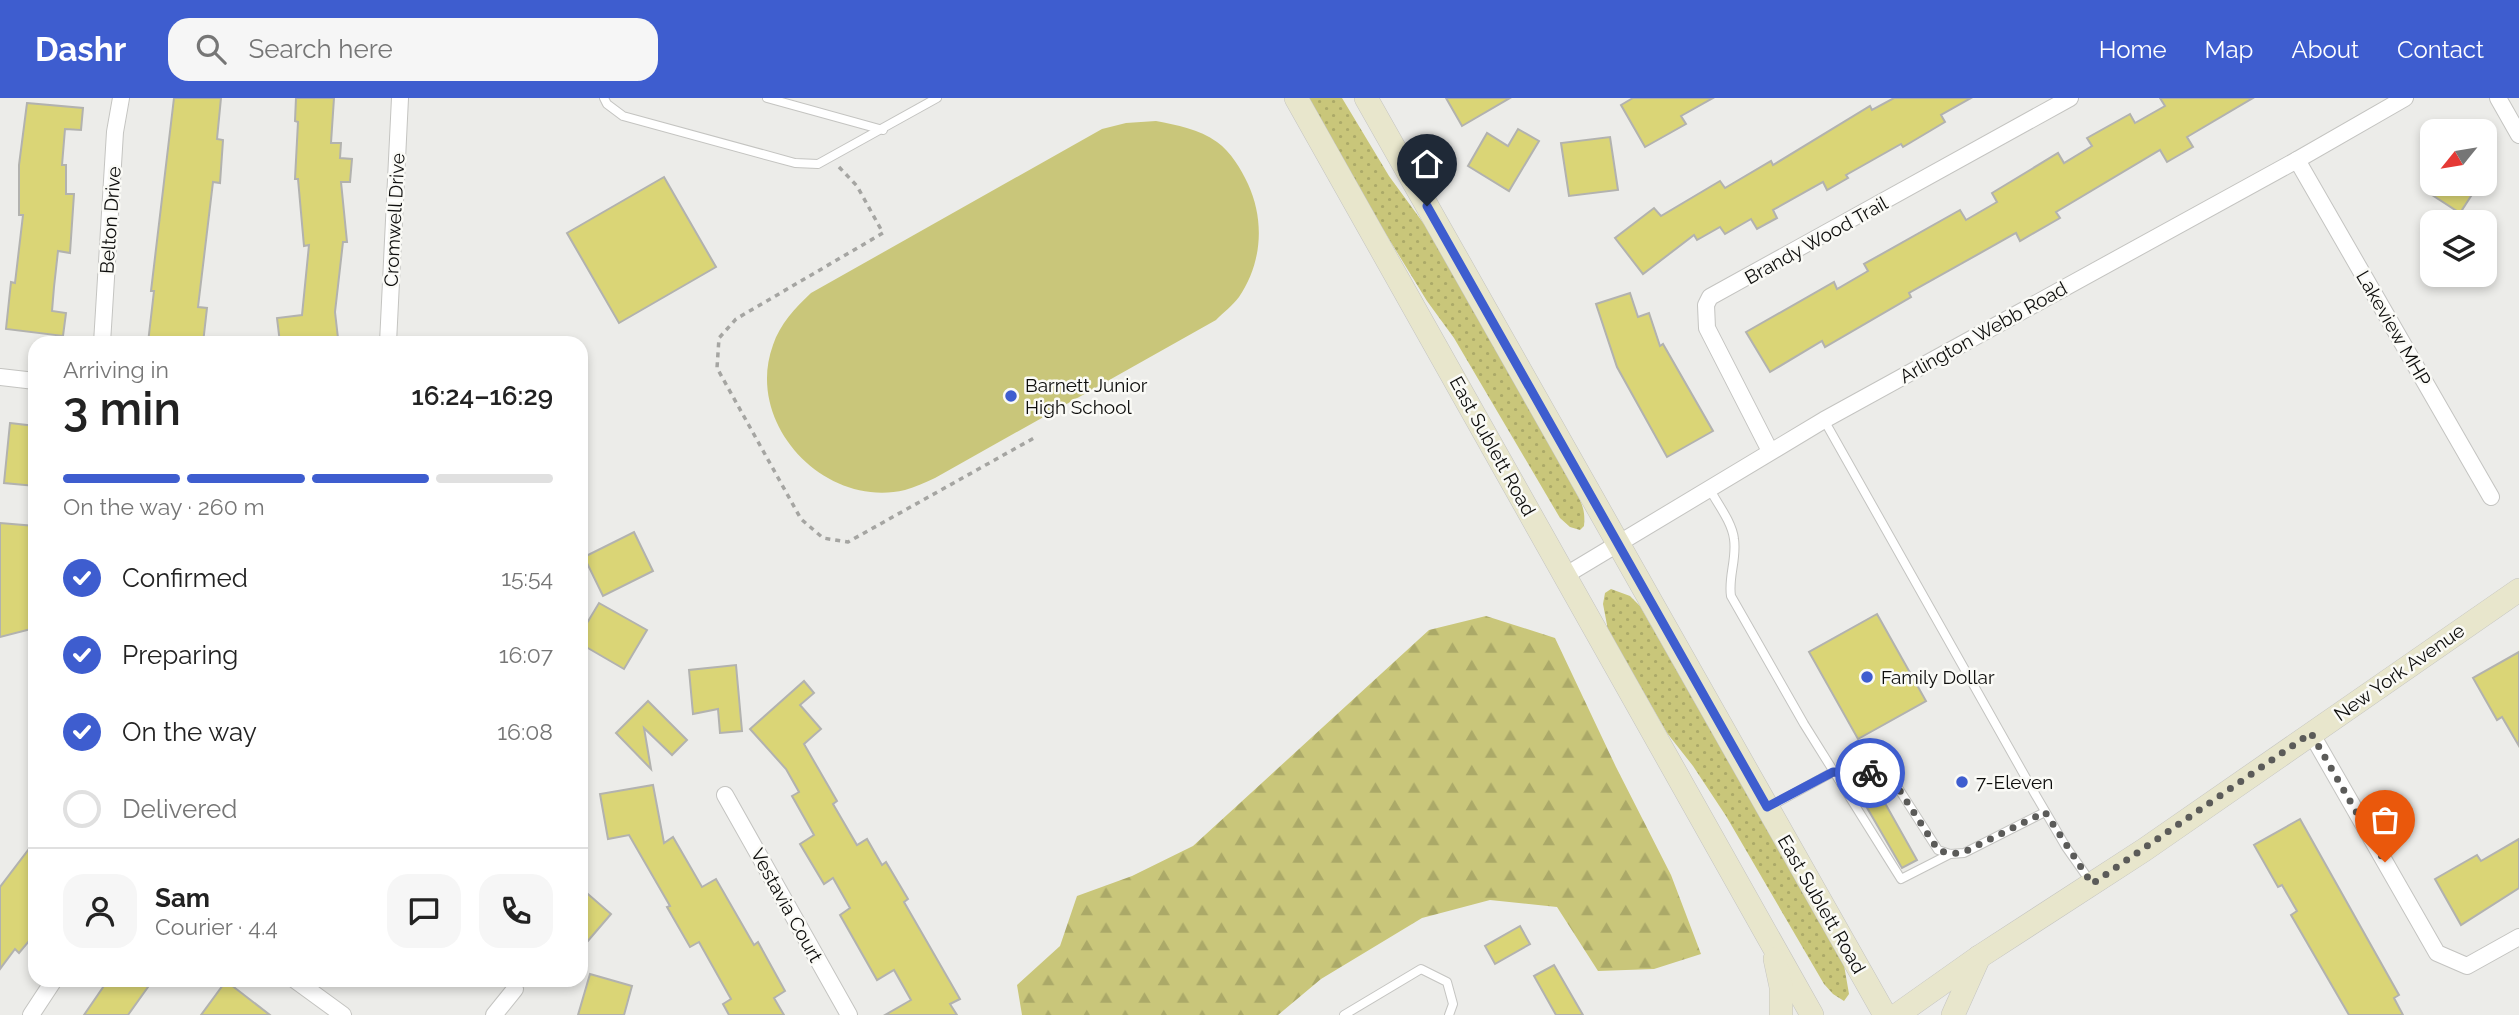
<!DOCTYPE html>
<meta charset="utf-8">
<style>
:root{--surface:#fff;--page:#f6f6f6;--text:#222;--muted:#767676;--line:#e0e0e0;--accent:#3e5dcf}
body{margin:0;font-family:Raleway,sans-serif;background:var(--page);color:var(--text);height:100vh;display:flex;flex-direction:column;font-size:26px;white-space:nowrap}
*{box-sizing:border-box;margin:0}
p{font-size:23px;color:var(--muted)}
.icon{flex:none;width:38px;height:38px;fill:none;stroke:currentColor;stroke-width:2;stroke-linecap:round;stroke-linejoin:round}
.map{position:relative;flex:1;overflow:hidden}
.sheet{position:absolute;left:28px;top:238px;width:560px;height:651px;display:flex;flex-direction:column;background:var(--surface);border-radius:21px;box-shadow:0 4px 10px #0003}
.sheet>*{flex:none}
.needle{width:46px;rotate:240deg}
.fabs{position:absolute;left:2420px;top:21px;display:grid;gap:14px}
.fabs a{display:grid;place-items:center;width:77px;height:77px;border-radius:14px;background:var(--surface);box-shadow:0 4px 10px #0003;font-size:35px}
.pin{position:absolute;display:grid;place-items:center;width:60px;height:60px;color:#fff;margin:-72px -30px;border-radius:50% 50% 50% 0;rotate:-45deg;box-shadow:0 0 7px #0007}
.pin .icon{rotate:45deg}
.courier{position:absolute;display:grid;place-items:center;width:70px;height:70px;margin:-35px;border:5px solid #3e5dcf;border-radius:50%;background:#fff;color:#222;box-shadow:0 2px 9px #0007}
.overview em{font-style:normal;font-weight:600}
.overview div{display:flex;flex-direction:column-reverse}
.overview{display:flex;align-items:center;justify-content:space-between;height:119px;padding:0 35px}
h1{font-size:46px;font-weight:600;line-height:52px}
.bar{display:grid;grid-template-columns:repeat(4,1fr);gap:10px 7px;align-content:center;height:84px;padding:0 35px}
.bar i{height:9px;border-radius:5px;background:var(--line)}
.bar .on{background:var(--accent)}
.bar p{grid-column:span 4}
.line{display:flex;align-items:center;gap:18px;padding:0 35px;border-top:2px solid var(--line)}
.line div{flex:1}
.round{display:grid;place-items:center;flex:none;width:74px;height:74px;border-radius:21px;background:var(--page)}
ol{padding:0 35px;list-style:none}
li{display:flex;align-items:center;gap:21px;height:77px}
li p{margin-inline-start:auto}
li .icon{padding:7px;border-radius:50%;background:var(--accent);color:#fff;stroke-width:4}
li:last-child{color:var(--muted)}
li i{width:38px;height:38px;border:4px solid var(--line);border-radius:50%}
header{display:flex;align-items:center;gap:42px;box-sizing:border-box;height:98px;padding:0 35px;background:var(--accent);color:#fff}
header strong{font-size:33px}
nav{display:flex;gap:38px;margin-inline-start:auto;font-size:24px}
.search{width:490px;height:63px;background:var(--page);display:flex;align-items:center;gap:18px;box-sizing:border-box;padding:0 24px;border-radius:21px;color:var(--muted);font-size:26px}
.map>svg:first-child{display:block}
</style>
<header>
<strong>Dashr</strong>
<div class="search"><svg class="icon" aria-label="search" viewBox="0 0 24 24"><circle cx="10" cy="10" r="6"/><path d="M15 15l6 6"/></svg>Search here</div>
<nav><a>Home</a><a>Map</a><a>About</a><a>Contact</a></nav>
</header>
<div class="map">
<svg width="2519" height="917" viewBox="0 0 2519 917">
<defs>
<pattern id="grass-dots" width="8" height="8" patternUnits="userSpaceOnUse" patternTransform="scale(1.75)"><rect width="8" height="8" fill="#c9c67a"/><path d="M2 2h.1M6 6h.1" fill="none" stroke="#aba968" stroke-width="1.8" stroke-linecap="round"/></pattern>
<pattern id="forest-firs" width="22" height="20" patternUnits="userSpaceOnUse" patternTransform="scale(1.75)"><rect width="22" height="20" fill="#c9c67a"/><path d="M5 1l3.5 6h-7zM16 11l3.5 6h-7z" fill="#aba968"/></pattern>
</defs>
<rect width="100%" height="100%" fill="#ecece9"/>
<g fill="url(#grass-dots)">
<path d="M1309,0H1342L1389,78L1432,137L1579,400C1584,410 1585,417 1584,428L1580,432L1570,429L1560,420L1454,240L1427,203L1376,120Z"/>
<path d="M1611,491L1630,498L1640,508L1844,867L1849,896L1844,903L1833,896L1824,886L1726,718L1693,668L1667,635L1608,532L1603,506L1605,495Z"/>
</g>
<path fill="url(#forest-firs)" d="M1486,518L1555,540L1616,669L1671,777L1701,856L1654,871L1598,873L1557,809L1490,802L1422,820L1321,881L1278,917H1022L1017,887L1060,848L1077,798L1132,778L1193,748L1429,532Z"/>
<path fill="#c9c67a" d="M1156,23C1177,27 1199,31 1217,44C1231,54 1241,71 1248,86C1265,123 1262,165 1239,199C1233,207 1223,215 1216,222L935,380C926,384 915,389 905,392C825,411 744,326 773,247C780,226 795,210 811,195L1102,31L1126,25Z"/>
<g fill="#dad576" stroke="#b2b2af" stroke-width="2">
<path d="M174,0H221L217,41L223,42L220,85L213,84L198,209L207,210L203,245H148L154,193H151Z"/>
<path d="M296,0H334L331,45H341L340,60L352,61L350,84H341L347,144H343L335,214L338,240L321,241V245H280L277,220L302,217L309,147L304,148L298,81H295L298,24L295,23Z"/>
<path d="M1446,0H1510L1462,28Z"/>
<path d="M1633,0H1713L1681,18L1686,26L1645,49L1621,7Z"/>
<path d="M1894,0H1971L1941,17L1945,24L1903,49L1901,46L1846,77L1848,80L1827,92L1823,84L1773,112L1777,120L1757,131L1751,121L1725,136L1720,129L1697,142L1694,137L1643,176L1615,140L1654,110L1661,118L1720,83L1725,90L1771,63L1773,67L1870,8L1872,12Z"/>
<path d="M2160,0H2253L2187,39L2193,49L2167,64L2160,52L2056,114L2060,120L2020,143L2016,135L1909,195L1911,199L1825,249L1822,243L1770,274L1746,234L1834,184L1837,191L1868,173L1864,166L1960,112L1966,122L1997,104L1992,95L2058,55L2064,65L2092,48L2087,40L2130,16L2135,25L2165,8Z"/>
<path d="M27,5L83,10L81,32L65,31L62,67H66V96H74L70,155L58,153L54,189L52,213L66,215L63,238L6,231L11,184L15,185L23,117H19V67Z"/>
<path d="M1518,31L1539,43L1509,93L1468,68L1487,35L1508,48Z"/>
<path d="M1610,39L1618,92L1569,98L1561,45Z"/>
<path d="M664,79L716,169L619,225L567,135Z"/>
<path d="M2429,95H2473L2460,115Z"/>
<path d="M1630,195L1638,219L1649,215L1660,248L1663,246L1713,333L1667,359L1617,269L1596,206Z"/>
<path d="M10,325L35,328V388L4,385Z"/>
<path d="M0,425L35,428V530L0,539Z"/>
<path d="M634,434L653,473L603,498L584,459Z"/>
<path d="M599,505L647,532L624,571L581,546V535Z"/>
<path d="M1877,516L1926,603L1858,641L1809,554Z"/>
<path d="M2519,554V648L2502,619L2497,622L2473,580Z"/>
<path d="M736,567L742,633L720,635L718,611L693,616L689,572Z"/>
<path d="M804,583L814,595L800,607L821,631L804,646L837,703L833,706L857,747L867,741L882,767L886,764L908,801L904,804L960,901L950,906L957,917H885L911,902L894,872L877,882L840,817L850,810L833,780L824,786L800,746L814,737L792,698L799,694L786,671L750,631Z"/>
<path d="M648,603L687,642L672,657L644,630L651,671L616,635Z"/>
<path d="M1866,682H1872L1917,762L1902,770L1855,689Z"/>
<path d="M653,687L664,745L673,739L702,789L716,781L754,847L758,844L785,893L774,900L784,917H729L723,906L731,901L699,844L690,849L667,809L670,808L629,737L608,741L600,696Z"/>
<path d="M2300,721L2399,897L2394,900L2403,917H2349L2291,817L2297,813L2282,787L2278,789L2254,747Z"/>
<path d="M2519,741V790L2461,827L2435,781L2477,757L2481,763Z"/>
<path d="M35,743V836L19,855L15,851L0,871V789Z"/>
<path d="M581,790L611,816L581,851Z"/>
<path d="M1520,828L1530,846L1495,866L1485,848Z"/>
<path d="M1554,867L1583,917H1556L1534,878Z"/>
<path d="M590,876L632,888L624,917H578Z"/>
<path d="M108,882H153L128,917H84Z"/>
<path d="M226,883L270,917H201Z"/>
</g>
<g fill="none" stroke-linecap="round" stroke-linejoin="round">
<defs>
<g id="lane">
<path d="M604,0L607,6L623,18L795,65L818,66L937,0"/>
<path d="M767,0L883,32"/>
<path d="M1824,322L2035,696L2066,749L2090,783"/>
<path d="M1709,390C1717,405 1732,424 1734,441C1737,461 1728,479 1731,498L1804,626L1901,781L1950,756"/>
<path d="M1771,708L1833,674L1880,676L1893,682L1938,752L1950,756L1964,755L2045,714"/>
<path d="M1344,917L1421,871L1447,884L1453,906L1449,917"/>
</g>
<g id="street">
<path d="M2498,0L2519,37"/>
<path d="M2297,62L2491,399"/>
<path d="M102,245L115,34L121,0"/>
<path d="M388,245L400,0"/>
<path d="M0,279L35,283"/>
<path d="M1770,353L1707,230L1706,207L1710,199L2070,0"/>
<path d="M1566,477L1824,322L2297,62L2405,0"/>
<path d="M2311,635L2437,855L2467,868L2519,839"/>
<path d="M725,697L849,917"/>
<path d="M295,882L343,917"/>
<path d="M31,917L54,882"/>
<path d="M494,917L515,891"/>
</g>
<g id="secondary">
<path d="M1296,0L1812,917"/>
<path d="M1366,0L1885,917"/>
<path d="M1775,861L1781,889V917"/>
<path d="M1897,917L1979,859L2144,752L2519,492"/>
<path d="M1953,917L1979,859"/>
</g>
</defs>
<use href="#lane" stroke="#c4c4c1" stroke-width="10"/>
<use href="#street" stroke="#c4c4c1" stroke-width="18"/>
<use href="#secondary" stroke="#c4c4c1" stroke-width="24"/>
<path stroke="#a5a5a2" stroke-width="3.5" stroke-dasharray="5 5" stroke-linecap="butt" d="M839,69L857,88L883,135L736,221L719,240L717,270L801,421L823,440L848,444L1034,340"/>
<use href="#lane" stroke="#fff" stroke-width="8"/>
<use href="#street" stroke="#fff" stroke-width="16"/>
<use href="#secondary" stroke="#e8e6cc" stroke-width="23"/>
</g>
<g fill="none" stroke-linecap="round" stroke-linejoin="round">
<path stroke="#5b5b59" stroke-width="7" stroke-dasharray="0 12.6" d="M1870,675L1880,676L1893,682L1938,752L1950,756L1964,754L2045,714L2092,786L2311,635L2385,764"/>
<path stroke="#3e5dcf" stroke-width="9" d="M1427,108L1767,709L1833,674L1870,675"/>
</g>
<g fill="#3e5dcf" stroke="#fafaf6" stroke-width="2.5">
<circle cx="1011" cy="298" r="7"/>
<circle cx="1867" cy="579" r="7"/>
<circle cx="1962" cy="684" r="7"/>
</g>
<g text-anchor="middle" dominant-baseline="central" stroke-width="5" stroke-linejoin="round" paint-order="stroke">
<g font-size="19" fill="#0d0d0c" stroke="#fafaf6">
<text transform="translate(110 122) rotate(-86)">Belton Drive</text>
<text transform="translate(394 122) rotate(-87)">Cromwell Drive</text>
<text transform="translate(1816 142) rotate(-29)">Brandy Wood Trail</text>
<text transform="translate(2394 230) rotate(60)">Lakeview MHP</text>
<text transform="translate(1983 234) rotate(-29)">Arlington Webb Road</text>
<text transform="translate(1493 348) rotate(61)">East Sublett Road</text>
<text transform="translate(2399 574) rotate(-35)">New York Avenue</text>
<text transform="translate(1822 806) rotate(60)">East Sublett Road</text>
<text transform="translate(787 807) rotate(61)">Vestavia Court</text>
</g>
<g font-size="19" fill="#0d0d0c" stroke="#fafaf6" text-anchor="start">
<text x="1025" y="287">Barnett Junior<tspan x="1025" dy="22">High School</tspan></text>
<text x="1881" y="579">Family Dollar</text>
<text x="1976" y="684">7-Eleven</text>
</g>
</g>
</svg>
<div class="fabs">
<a><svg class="needle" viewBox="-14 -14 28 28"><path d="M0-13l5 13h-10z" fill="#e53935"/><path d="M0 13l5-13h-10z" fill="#767676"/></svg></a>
<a><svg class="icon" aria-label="layers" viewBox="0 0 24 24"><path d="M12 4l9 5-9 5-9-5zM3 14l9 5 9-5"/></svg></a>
</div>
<div class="pin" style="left:2385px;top:764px;background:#ea580c"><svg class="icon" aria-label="bag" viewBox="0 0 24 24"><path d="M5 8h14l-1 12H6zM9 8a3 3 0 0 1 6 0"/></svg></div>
<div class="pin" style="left:1427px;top:108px;background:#1f2937"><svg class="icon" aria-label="home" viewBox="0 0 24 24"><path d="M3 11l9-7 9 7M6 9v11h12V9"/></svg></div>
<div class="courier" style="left:1870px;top:675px"><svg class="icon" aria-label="bike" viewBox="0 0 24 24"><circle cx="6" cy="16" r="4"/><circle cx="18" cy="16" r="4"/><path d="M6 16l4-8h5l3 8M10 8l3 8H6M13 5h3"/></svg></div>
<section class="sheet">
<div class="overview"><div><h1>3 min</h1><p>Arriving in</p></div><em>16:24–16:29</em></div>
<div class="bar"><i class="on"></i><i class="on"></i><i class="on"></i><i></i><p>On the way · 260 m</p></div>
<ol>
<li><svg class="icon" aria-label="check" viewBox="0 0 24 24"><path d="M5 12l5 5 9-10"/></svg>Confirmed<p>15:54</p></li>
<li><svg class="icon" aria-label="check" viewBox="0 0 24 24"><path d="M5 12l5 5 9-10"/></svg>Preparing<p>16:07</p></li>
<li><svg class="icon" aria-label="check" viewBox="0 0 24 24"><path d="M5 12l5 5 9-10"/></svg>On the way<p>16:08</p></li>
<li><i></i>Delivered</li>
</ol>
<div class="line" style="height:126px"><a class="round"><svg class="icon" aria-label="person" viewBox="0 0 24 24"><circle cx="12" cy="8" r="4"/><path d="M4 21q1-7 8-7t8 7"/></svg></a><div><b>Sam</b><p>Courier · 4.4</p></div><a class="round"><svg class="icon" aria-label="chat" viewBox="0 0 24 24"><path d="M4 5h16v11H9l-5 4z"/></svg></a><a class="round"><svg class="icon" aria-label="phone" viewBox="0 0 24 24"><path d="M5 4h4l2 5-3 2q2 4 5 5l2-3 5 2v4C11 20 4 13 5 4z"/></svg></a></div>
</section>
</div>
